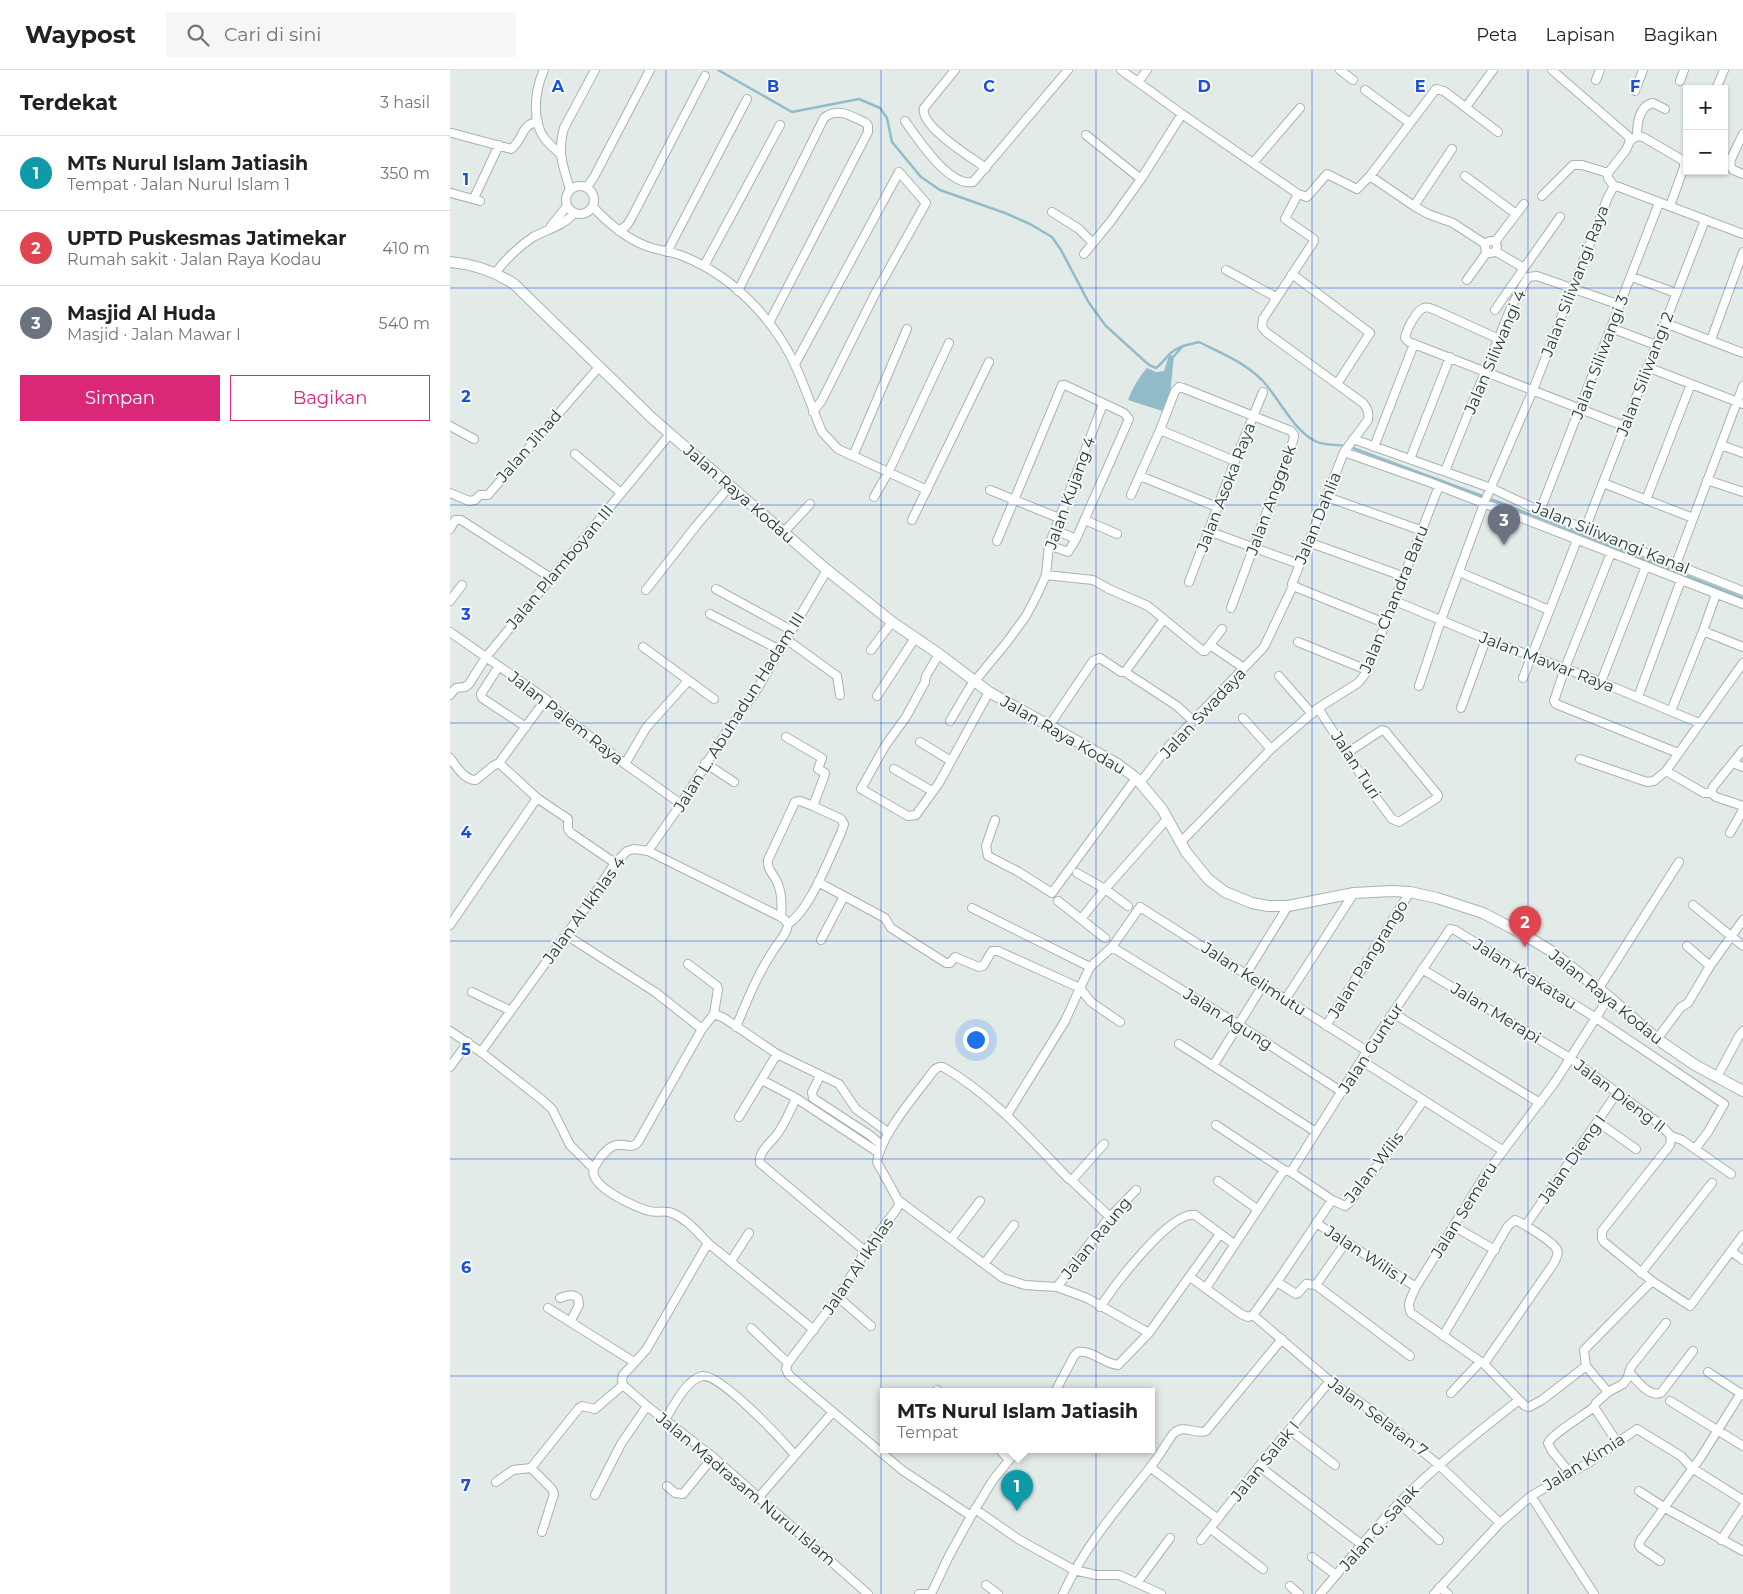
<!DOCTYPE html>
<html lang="id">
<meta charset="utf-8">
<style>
:root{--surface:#fff;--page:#f6f6f6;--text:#202124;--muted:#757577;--line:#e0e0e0;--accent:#db2777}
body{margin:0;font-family:Montserrat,sans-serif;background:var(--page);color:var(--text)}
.controls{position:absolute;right:15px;top:15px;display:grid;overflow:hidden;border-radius:0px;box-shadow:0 1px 4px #0004}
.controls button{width:45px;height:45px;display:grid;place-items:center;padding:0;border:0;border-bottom:1px solid var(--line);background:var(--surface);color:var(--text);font:25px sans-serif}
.you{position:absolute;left:525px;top:969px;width:18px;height:18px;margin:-12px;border:4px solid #fff;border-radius:50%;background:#1a73e8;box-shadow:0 0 0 8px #1a73e833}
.badge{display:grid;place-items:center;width:32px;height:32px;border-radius:50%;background:var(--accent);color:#fff;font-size:16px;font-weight:700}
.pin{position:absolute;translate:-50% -41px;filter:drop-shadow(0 1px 2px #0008)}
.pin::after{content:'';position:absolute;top:26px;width:18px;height:15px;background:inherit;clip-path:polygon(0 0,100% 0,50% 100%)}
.popup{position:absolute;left:430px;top:1318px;width:275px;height:65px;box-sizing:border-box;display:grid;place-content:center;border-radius:0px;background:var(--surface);filter:drop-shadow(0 1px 4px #0005);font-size:16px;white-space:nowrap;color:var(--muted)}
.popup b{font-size:19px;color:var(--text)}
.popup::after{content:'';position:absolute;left:50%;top:100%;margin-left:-10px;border:10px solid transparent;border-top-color:var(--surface)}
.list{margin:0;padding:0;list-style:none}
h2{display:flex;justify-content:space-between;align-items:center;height:65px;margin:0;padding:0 20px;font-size:21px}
h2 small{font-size:16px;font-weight:400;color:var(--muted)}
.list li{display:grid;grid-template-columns:32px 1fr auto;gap:15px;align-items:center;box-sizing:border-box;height:75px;padding:0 20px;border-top:1px solid var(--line)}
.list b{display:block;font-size:19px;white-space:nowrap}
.list p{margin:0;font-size:16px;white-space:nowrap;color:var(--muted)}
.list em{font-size:16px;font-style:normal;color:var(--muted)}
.actions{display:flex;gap:10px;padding:15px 20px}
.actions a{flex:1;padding:11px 0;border:1px solid var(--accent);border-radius:0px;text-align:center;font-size:18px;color:var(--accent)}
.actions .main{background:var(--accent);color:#fff}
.icon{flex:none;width:28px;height:28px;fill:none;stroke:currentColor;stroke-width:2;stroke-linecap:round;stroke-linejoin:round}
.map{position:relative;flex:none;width:1293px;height:1524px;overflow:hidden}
header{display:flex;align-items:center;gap:30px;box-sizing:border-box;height:70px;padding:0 25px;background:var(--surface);border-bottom:1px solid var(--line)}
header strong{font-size:24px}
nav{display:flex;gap:28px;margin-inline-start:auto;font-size:18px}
.search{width:350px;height:45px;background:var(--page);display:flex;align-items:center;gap:12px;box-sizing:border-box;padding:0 18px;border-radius:0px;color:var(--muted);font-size:19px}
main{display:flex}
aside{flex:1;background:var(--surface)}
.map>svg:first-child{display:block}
.water{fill:#92bcca}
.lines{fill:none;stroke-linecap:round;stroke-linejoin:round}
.stream{stroke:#92bcca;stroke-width:2.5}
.street-casing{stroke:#a6b3b0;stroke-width:10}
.secondary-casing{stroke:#a3b6b1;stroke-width:12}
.street{stroke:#fff;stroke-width:8}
.secondary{stroke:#fff;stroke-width:10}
.grid{fill:none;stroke:#1d4ed8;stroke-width:1;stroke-opacity:0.55}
.labels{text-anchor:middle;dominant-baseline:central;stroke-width:4;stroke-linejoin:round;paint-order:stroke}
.street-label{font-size:16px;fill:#253b37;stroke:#f4f8f6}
.grid-label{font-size:16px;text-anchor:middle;font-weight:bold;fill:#1d4ed8;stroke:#f4f8f6;stroke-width:4;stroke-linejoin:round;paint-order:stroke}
</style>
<header>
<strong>Waypost</strong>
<div class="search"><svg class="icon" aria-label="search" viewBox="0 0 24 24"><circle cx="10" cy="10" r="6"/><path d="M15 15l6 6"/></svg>Cari di sini</div>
<nav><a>Peta</a><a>Lapisan</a><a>Bagikan</a></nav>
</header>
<main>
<aside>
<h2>Terdekat<small>3 hasil</small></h2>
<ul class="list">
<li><span class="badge" style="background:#0f9aa8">1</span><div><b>MTs Nurul Islam Jatiasih</b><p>Tempat · Jalan Nurul Islam 1</p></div><em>350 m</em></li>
<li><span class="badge" style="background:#e0444e">2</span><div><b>UPTD Puskesmas Jatimekar</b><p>Rumah sakit · Jalan Raya Kodau</p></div><em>410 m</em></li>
<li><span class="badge" style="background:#6b7280">3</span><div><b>Masjid Al Huda</b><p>Masjid · Jalan Mawar I</p></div><em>540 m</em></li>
</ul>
<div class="actions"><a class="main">Simpan</a><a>Bagikan</a></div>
</aside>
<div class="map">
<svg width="1293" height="1524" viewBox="0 0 1293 1524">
<rect width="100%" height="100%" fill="#e3ebe9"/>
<path class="water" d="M719 285 724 286 720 325 712 341 678 330C682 319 689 307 697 298L706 302 714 301Z"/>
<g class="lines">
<path class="stream" d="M268 0 342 42 409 29 430 38 437 48 442 72 471 107 490 120 555 143 580 154 602 167 611 180 639 233 656 256 699 295 706 298C717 290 716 283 731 277
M724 286 733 276 749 272C771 283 794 292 812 310 829 328 843 360 865 371 875 376 885 374 895 376
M900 377 1051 433 1293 528"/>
<defs>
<path id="street" d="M94 0C85 19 81 51 95 69 99 74 105 79 109 83
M505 0 474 38C469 56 522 88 536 98
M671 0 732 44 848 124 857 127 877 104 907 119 920 106 986 19 994 21 1048 62
M890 0 903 10
M1102 0 1178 66 1180 71
M1146 10 1150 0
M1230 11 1234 0
M688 12 697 0
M1266 19 1274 0
M915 20 960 53
M1185 21 1193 0
M1016 37 1043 0
M455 51C467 68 499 117 523 112L618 0
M2 63 61 79C74 70 70 54 88 52
M1293 64 1281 89 1280 95 1283 100 1293 104
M636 65 691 109
M1187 66C1187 54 1189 36 1203 33L1215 39
M803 93 850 38
M920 106 964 136 978 144 1003 153 1035 174
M1015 106 1066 144
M116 130a14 14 0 1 1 28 0a14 14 0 1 1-28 0Z
M1164 116 1158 108V103L1176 80 1180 71 1187 66 1193 67 1234 91V97L1220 136
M1164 116 1169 117 1293 164
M137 117 144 107 200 0
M120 120C113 94 107 85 114 58L145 0
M1 123 30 131
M848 124 835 149 864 169V171L813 249 812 257 816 262 913 333C918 339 919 342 918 350L894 382 842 514 848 518 937 554
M1092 126 1123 95H1132L1158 103
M24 128 49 75
M964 136 1002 79
M143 137C159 154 179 171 202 178 213 181 225 182 235 187 282 206 324 249 345 295 355 317 363 340 372 362L388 379 477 420
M602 142 629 159 642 172
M101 156 117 136
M169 161 177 155 182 147 255 6
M1035 177a6 6 0 1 1 12 0a6 6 0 1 1-12 0Z
M1045 172 1074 134
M1045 181 1074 198 1045 240
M217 182 297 29
M634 184 661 151 691 109 732 44
M254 196 330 55
M1074 198 1110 147
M776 200 826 227
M46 202C57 188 68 177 83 167 96 160 115 155 124 143
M842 204 920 263 887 314
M1182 207 1226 223
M1017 210 1037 182
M288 221 374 48C387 36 403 47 416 53L418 56V62L319 253
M1215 253 1293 283
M1161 258 1206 275
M1049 269 985 240C982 239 978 236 974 238 966 240 956 261 955 268L959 272 1174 356
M1261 270 1293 182
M345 294 449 102 476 133 425 224 372 330 363 342
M1197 297 1293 334
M0 356 24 369
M710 360 785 391
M903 369 1041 418 1090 441 1293 521
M1271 375 1293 383
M924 377 964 274
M894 382 979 412 1293 534
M125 384 171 423
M403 386 457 259
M960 389 1000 287
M995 401 1062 235 1078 207 1087 206 1170 235
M690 406 767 437
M1257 410 1293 422
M1153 413 1243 448
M540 420 609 448
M0 423 19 431 25 430 30 425H38L149 297
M681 425 710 360 725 321 729 317 733 318 841 361 844 365 843 371 781 538
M424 427 439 401 499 273
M877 427 973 461
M1196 430 1241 314
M1090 441 1209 133
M462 450 539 292
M635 450 667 464
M0 459 5 450H11L101 508
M1135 459 1255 150
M758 461 849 494
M333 463 360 434
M547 471 610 320 612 315H615L674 343 679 349 626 469 605 460
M858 472 955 507
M599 475 618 482 626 469
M1161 483 1115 598 1104 631 1106 634 1228 683
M1226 494 1293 316
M1009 502 1099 540
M596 505 643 510 659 519 698 536 753 581H755L772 559
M739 512 785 391 813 322
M266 519 341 560
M196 520 246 456 280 416
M0 531 12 515
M945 531 1036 569 1151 612 1249 653
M260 544 330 580
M1253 561 1293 577
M0 562 96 629 110 643 175 694 231 734
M336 569 387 606 390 625
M848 572 917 600
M760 575 794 598
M193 577 264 629
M421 580 442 552
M489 584 476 606 475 612 456 647 435 676 411 719 413 720 458 746 466 745 489 713 539 622
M49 596 31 624 32 628 76 657
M675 602 727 636 743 651
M829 606 862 644
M1073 608 1127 470
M1151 612 1196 496
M969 616 991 550 1035 431 1083 320 1158 127 1164 116
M0 625 6 618 15 617 19 614 36 587 220 364
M427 626 465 568
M1188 627 1231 510
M868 638 922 722 942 749 949 752 987 728 988 725 935 661 932 660 897 683
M1011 638 1036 569
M1221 641 1253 561 1266 524
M793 648 821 679
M500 651 520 617 557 572 576 546 588 523 596 505 599 475 653 334
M599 656 643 591 650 588 671 602H675L714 549
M336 667 372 688 368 699 375 703 374 707 363 736 391 749 394 754 391 763C379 788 360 840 338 854
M470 672 501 691
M0 688C7 697 14 710 26 710L43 696 49 693 96 629
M1130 689 1197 712 1204 711 1216 701 1293 593
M49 693 87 728 118 749V759L121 763 165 793
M255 693 284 712
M1283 693 1293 697
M175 694 196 658 238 611
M444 699 482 721
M1216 701 1254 723H1261
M690 713 716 679 814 577 843 516
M1261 723 1263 717 1293 680
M1261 723 1266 727 1293 736
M545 750 536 776 538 786 567 801 602 823 686 708
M1280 763 1293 740
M730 773 821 679 868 638 908 613 916 603 989 416
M198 781 231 734 275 664 306 621 377 500
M627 803 655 819 678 836
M368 812 435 848 441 858 496 893H500L505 887 529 897 533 896 542 881H548L630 918 615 951 557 1045
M608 831 655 868
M1243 835 1293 876
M522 838 640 897
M331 847C332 836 332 822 327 812 323 803 317 800 318 790L345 732 350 731 363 736
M631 849 655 819 717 749
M0 855 87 728
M116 865 205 922 252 959
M371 870 394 826
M1237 876 1260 896
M662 877 789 955 892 1022
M238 894 267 916 268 919 264 944
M972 899 1120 988 1210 1054 1221 1066 1220 1075 1152 1161V1169L1154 1172 1202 1211 1240 1236 1293 1165
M796 904 838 836
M1149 918 1229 792
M22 922 61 941
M835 930 904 823
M943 943 1090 1033
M670 952 641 932 630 918 640 897 662 877 690 837 917 981
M876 956 960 822
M0 961 31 982
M1207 969 1231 937 1238 933 1260 896 1293 850
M729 974 866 1062
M912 991 1052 1080
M763 996 813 915
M0 997 18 972
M370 1006 362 1022 363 1028 421 1066 432 1076
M1267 1007 1289 966 1293 961
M312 1010 346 1028C340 1041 334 1056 325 1067 319 1074 308 1083 310 1093L415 1181
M346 1028 429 1083
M289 1047 327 984
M1148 1052 1186 1079
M766 1055 834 1100 841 1102 882 1130 895 1136 899 1133 942 1076 973 1031
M1221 1066 1232 1070 1281 1104
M143 1098 120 1075 102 1039 91 1029 31 982 134 840 165 793 177 781 184 779 198 781 329 846 334 849 338 854C337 865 328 872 323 881 307 905 297 931 286 957
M841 1102 917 981 1000 859 1005 860 1146 948 1274 1034 1258 1062 1245 1079
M620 1109 660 1147
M768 1111 807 1139
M448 1130 553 1208 575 1215 607 1217 637 1228 699 1263
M866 1153 966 1217
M1076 1155 1167 1023
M1005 1157 1045 1180
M501 1169 530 1131
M1281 1181 1293 1190
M281 1191 299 1163
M534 1194 564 1155
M1191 1203 1262 1113
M740 1207 791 1244 798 1247 803 1245
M827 1212 846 1224 848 1223 856 1214 866 1215 960 1286
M866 1215 896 1172
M607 1217 658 1149 686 1120
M756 1218 834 1100
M388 1227 421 1256
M110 1228C116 1226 122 1223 128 1228L129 1235 120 1252
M650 1237C664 1216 720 1141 745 1145L784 1174
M98 1238 184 1292
M803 1245 880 1311 928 1345 989 1395 1050 1453
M803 1245 827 1212 882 1130
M301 1258 338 1293
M364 1260 258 1173C247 1162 237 1149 222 1143 215 1140 207 1143 199 1141 185 1137 134 1115 145 1096 149 1089 158 1076 167 1075 176 1073 181 1080 188 1072L252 959 264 944 274 948 327 984 389 1014 406 1039 439 1063
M993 1266 1058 1156 1065 1150C1074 1154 1100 1170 1106 1178 1110 1183 1106 1188 1104 1193L1034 1294
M1136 1296 1092 1330 1079 1337 1075 1336 1034 1294 961 1243C956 1234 962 1226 966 1217L1035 1105 1105 1012 1159 927
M1136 1296 1134 1280 1202 1211
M1136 1296 1158 1322 1146 1333 1144 1337 1167 1372
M1179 1302C1188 1311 1198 1327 1211 1323L1243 1281
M1258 1302 1293 1325
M173 1315 197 1336 263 1387 418 1524
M173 1315 172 1311 173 1305 196 1280 258 1173
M486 1322 487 1320 489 1322
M605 1322 624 1286 628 1282C643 1280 654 1294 668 1295L699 1263 770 1164
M1158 1322 1173 1314 1177 1309 1181 1297 1216 1253
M1001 1323 1030 1292
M1220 1331 1293 1376
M215 1350C223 1337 236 1310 252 1306 270 1303 332 1370 345 1385
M840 1360 885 1395
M550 1380 559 1390
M567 1380 543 1410 521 1446 452 1400 339 1305 336 1299 338 1293 388 1227 406 1198 415 1181 446 1140 449 1135 448 1130 427 1092C431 1064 468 1022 485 999L489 997H493C542 1025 580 1069 619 1109H623L654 1074
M809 1396 911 1474
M700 1397 768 1449
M81 1398 102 1419 104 1424 92 1462
M1120 1403 1102 1381 1098 1373C1102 1364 1134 1345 1144 1337
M46 1412 63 1400 81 1398 129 1338 132 1336 145 1339 173 1315
M217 1416 225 1423 233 1424 263 1387
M1189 1421 1215 1438 1293 1481
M145 1425 171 1374 197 1336
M1081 1426 1144 1524
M309 1427 382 1343
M949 1433 989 1470
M525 1439 568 1469 624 1500 646 1505H669L711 1524
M761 1459 813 1499
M751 1470 809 1396 880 1311
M1271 1470 1293 1437
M862 1487 886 1505
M1210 1491 1191 1478 1189 1475 1190 1471 1251 1387 1291 1323
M687 1513 720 1468
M536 1515 548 1524
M840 1516 849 1524
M990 1517 998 1524
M469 1524H476
M481 1524 499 1486 521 1446
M613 1524C634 1477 667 1439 699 1399 708 1388 715 1375 723 1364 734 1353 744 1365 756 1361L832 1269
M870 1524C896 1494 920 1463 948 1434 985 1396 1027 1363 1069 1330
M984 1524 1050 1453 1081 1426 1140 1392 1187 1359 1231 1386 1242 1398 1293 1430"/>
<path id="secondary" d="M0 192C24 194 44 201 64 214L203 349 377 500 442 552 489 584 539 622 666 693 686 708 712 739 736 782 758 809 775 822 802 833 818 836H838L904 823 942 821 960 822 987 828 1033 843 1073 864 1101 881 1159 927 1207 969 1245 995 1293 1021"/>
</defs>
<use href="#street" class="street-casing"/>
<use href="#secondary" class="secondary-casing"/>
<use href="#street" class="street"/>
<use href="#secondary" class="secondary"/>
</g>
<path class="grid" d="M216 0V1524M431 0V1524M646 0V1524M862 0V1524M1078 0V1524M0 218H1293M0 435H1293M0 653H1293M0 871H1293M0 1089H1293M0 1306H1293"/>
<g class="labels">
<g class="street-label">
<text transform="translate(1125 211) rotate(-69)">Jalan Siliwangi Raya</text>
<text transform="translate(1045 282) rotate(-67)">Jalan Siliwangi 4</text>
<text transform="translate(1150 287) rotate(-69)">Jalan Siliwangi 3</text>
<text transform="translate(1195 304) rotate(-69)">Jalan Siliwangi 2</text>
<text transform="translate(79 376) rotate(-49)">Jalan Jihad</text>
<text transform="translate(776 417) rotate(-69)">Jalan Asoka Raya</text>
<text transform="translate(620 423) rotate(-70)">Jalan Kujang 4</text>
<text transform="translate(289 424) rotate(41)">Jalan Raya Kodau</text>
<text transform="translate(821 430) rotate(-70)">Jalan Anggrek</text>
<text transform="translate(868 448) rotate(-68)">Jalan Dahlia</text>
<text transform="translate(1161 468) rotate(22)">Jalan Siliwangi Kanal</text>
<text transform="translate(110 497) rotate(-50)">Jalan Plamboyan III</text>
<text transform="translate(944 529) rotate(-68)">Jalan Chandra Baru</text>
<text transform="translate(1097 592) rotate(21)">Jalan Mawar Raya</text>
<text transform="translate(289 642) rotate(-58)">Jalan L. Abuhadun Hadam III</text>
<text transform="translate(753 643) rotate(-47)">Jalan Swadaya</text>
<text transform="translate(116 648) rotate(38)">Jalan Palem Raya</text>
<text transform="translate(613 665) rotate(30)">Jalan Raya Kodau</text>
<text transform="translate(906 695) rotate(57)">Jalan Turi</text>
<text transform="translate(134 840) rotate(-54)">Jalan Al Ikhlas 4</text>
<text transform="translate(918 889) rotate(-58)">Jalan Pangrango</text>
<text transform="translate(1075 904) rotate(32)">Jalan Krakatau</text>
<text transform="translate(804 909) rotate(33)">Jalan Kelimutu</text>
<text transform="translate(1156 927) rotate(39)">Jalan Raya Kodau</text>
<text transform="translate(1046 943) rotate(31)">Jalan Merapi</text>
<text transform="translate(778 949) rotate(32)">Jalan Agung</text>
<text transform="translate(921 978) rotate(-57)">Jalan Guntur</text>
<text transform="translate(1170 1026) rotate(37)">Jalan Dieng II</text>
<text transform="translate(1122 1089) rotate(-55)">Jalan Dieng I</text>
<text transform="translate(924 1097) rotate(-52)">Jalan Wilis</text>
<text transform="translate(1014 1140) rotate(-58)">Jalan Semeru</text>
<text transform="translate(646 1168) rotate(-51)">Jalan Raung</text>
<text transform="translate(916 1185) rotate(33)">Jalan Wilis 1</text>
<text transform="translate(408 1196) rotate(-56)">Jalan Al Ikhlas</text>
<text transform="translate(928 1347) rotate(37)">Jalan Selatan 7</text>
<text transform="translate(815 1391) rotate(-51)">Jalan Salak I</text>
<text transform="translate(1134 1392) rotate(-32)">Jalan Kimia</text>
<text transform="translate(296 1419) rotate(40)">Jalan Madrasam Nurul Islam</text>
<text transform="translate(929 1458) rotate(-48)">Jalan G. Salak</text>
</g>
</g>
<g class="grid-label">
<text x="108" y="22">A</text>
<text x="323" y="22">B</text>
<text x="539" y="22">C</text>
<text x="754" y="22">D</text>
<text x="970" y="22">E</text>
<text x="1185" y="22">F</text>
<text x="16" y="115">1</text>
<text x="16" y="332">2</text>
<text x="16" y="550">3</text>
<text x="16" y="768">4</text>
<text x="16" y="985">5</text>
<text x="16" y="1203">6</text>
<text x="16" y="1421">7</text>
</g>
</svg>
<div class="controls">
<button>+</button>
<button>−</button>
</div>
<div class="you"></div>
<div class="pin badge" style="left:567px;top:1441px;background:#0f9aa8">1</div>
<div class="popup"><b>MTs Nurul Islam Jatiasih</b>Tempat</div>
<div class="pin badge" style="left:1075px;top:877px;background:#e0444e">2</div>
<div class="pin badge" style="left:1054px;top:475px;background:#6b7280">3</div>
</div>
</main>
